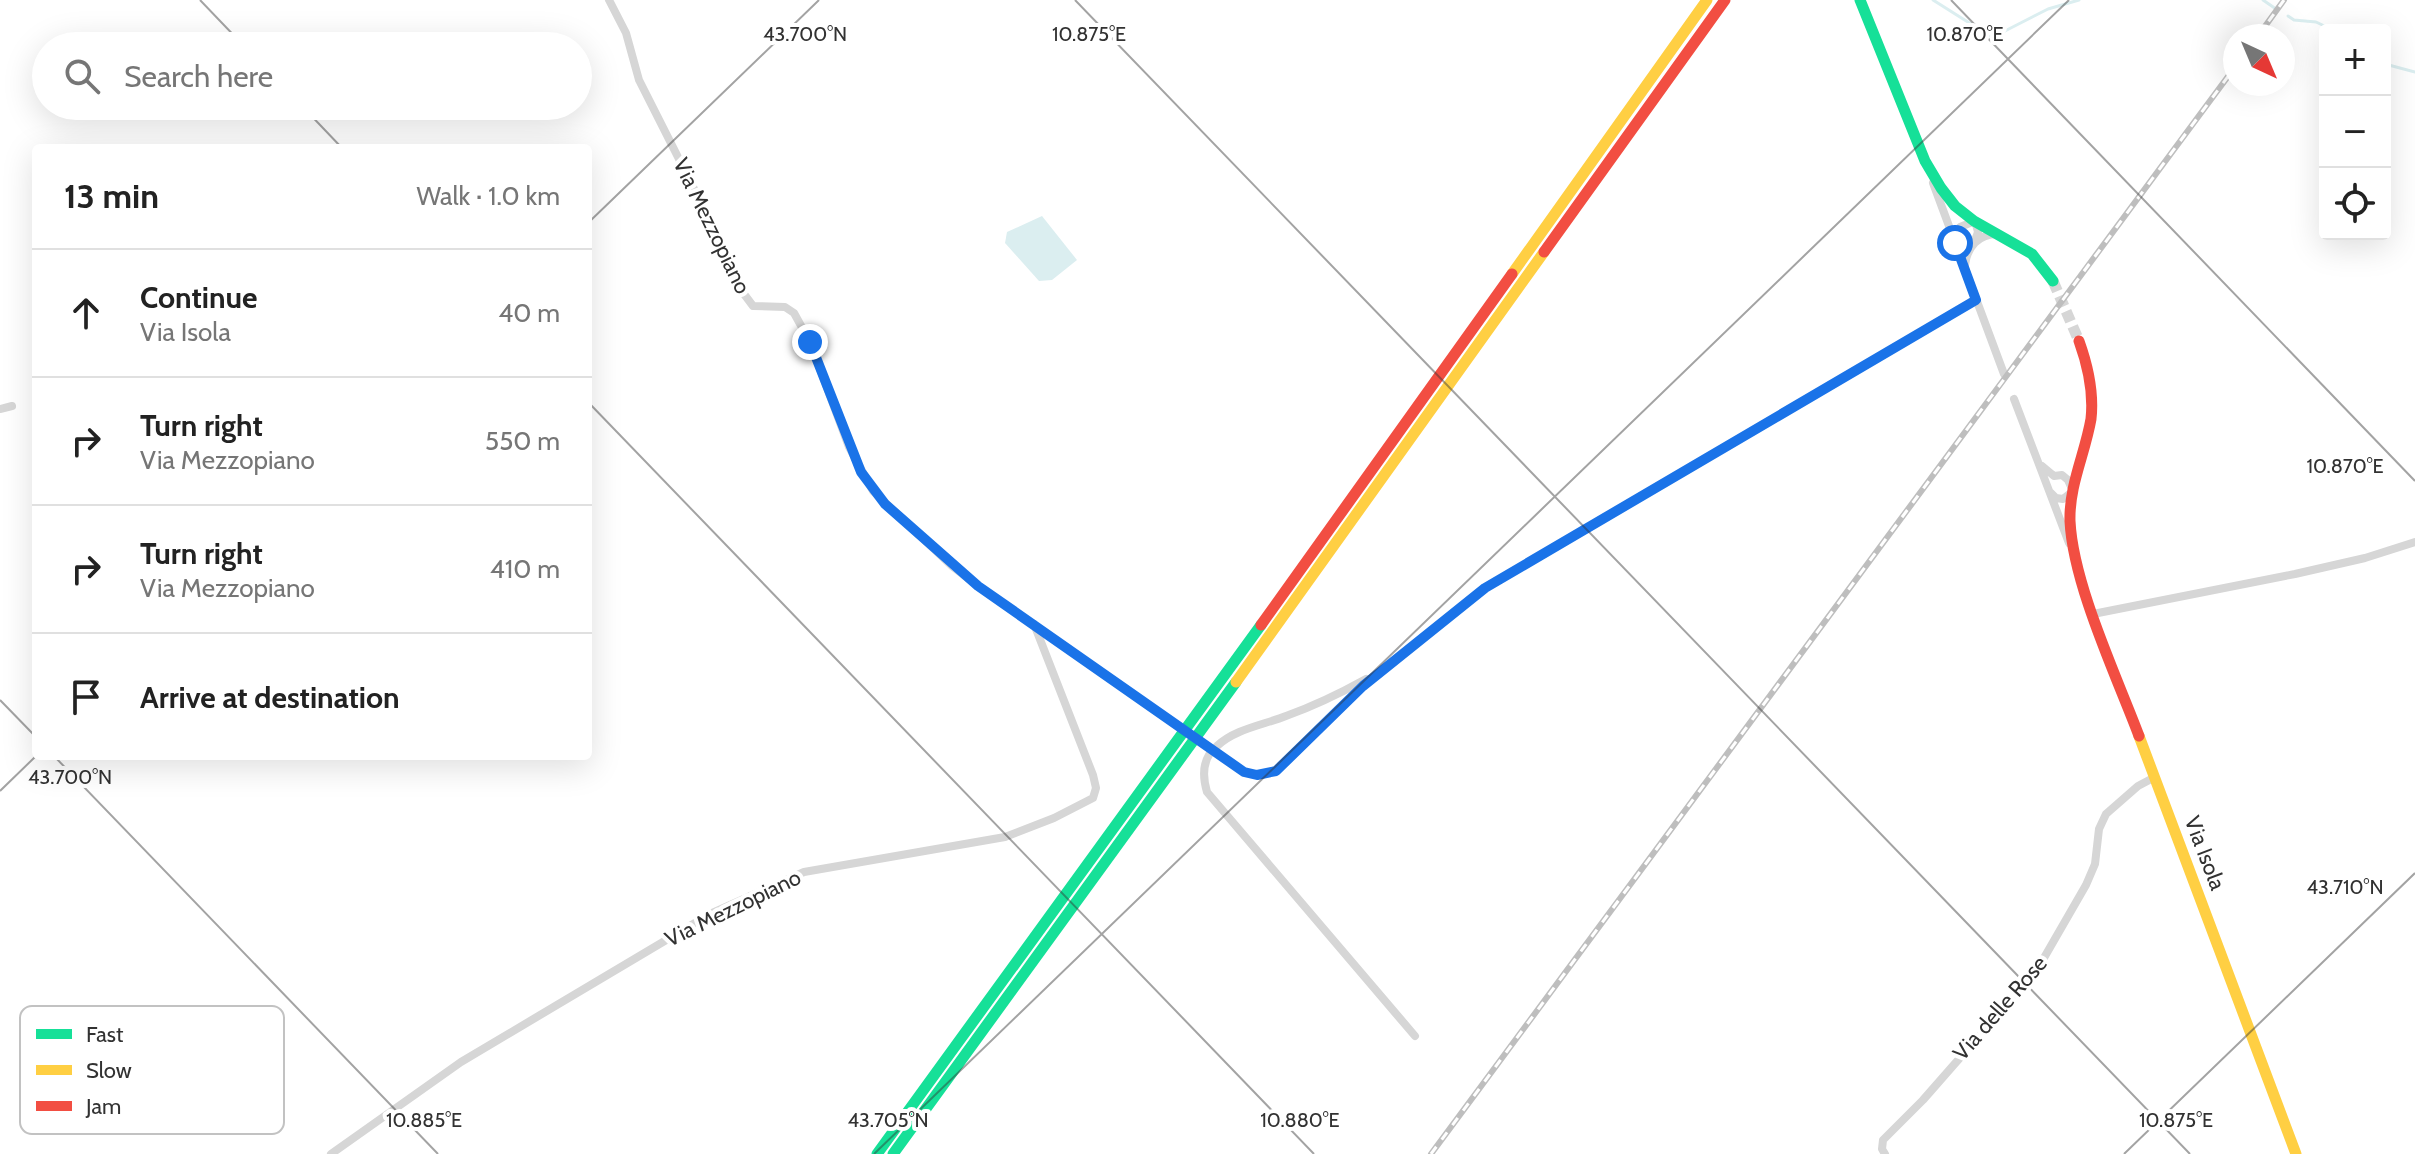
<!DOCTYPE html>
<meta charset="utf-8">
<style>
:root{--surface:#fff;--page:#f2f2f2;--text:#222;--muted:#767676;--line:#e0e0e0}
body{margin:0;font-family:Cabin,sans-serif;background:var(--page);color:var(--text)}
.controls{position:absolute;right:24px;top:24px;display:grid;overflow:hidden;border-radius:8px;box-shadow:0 8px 32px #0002}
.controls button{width:72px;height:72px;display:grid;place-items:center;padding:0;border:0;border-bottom:2px solid var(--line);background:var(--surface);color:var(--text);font:40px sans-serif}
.compass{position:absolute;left:2223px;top:24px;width:72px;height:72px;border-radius:50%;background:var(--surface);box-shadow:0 8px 32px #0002;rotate:136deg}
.stop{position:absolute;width:24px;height:24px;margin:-18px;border:6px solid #1a73e8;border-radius:50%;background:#fff}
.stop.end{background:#1a73e8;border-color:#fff;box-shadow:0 2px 8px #0008}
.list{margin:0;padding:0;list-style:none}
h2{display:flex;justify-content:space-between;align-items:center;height:104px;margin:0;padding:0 32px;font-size:34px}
h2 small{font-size:26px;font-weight:400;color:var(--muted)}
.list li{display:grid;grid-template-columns:52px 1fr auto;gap:24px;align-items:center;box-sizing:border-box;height:128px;padding:0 32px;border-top:2px solid var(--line)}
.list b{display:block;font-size:30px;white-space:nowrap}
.list p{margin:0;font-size:26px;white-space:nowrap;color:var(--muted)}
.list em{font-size:26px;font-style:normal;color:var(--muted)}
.icon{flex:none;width:44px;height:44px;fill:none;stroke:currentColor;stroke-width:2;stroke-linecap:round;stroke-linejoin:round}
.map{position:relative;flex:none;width:2415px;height:1154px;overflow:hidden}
.search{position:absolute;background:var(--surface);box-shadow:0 8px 32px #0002;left:32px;top:32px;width:560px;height:88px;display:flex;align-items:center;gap:20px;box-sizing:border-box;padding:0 28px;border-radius:44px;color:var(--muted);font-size:30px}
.panel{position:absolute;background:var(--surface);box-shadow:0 8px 32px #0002;left:32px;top:144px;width:560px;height:616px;border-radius:8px}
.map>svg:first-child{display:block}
.water{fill:#dbeef0}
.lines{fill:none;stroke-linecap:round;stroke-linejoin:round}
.stream{stroke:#dbeef0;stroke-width:3}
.secondary-tunnel{stroke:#d6d6d6;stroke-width:11;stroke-dasharray:11 5.5;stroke-linecap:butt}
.street{stroke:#d6d6d6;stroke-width:8}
.fast{stroke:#16e098;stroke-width:11}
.slow{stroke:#ffcf43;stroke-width:11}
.jam{stroke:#f24e42;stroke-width:11}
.rail-casing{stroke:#bebebe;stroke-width:6}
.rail{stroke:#fff;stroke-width:3;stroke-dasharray:9;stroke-linecap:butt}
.route{stroke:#1a73e8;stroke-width:10}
.ticks{fill:none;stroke:#323232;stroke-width:2;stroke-opacity:0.45}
.labels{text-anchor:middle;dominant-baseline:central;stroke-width:8;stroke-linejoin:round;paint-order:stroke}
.street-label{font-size:22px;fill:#323232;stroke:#fff}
.key{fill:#fff;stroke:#c2c2c2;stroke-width:2}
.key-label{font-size:22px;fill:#323232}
.ticks-label{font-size:20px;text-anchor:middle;fill:#323232;stroke:#fff;stroke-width:8;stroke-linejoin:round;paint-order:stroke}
</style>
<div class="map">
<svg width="2415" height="1154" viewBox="0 0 2415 1154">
<rect width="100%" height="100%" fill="#fff"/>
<path class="water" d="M1042 216 1077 260 1052 280 1039 281 1005 243 1007 232Z"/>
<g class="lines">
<path class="stream" d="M1933 0 1990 36 2001 33 2048 9 2079 0
M2263 0 2276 9
M2288 16 2294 20 2316 22 2333 30
M2385 64 2415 72"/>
<path class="secondary-tunnel" d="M2053 281 2079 341"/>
<path class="street" d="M609 0 626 33 639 80 725 250 741 290 753 306 785 307 794 313 810 342 849 447 873 491 952 566 978 586 1244 772 1257 775 1276 771 1363 686 1485 588 1976 300
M1933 183 2004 374
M1955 240 1960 227 1975 221 1978 232 1974 243
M1965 265C1967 247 1979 234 1997 234
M2014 399 2069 543
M0 409 12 406
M2042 466 2054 476 2062 475 2068 480 2073 491 2063 499 2056 498 2051 493
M2093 614 2295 574 2365 558 2415 542
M1366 679C1339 694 1314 706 1286 716 1263 725 1235 729 1217 746 1202 758 1202 775 1207 792L1415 1036
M331 1154 461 1062 710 914 804 872 1005 837 1054 818 1093 798 1096 788 1093 775 1034 624
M1885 1154 1882 1149 1883 1140 1923 1100 2037 970 2086 885 2095 864 2099 829 2106 814 2138 786 2155 777"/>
<path class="fast" d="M1860 0 1925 161 1941 188 1955 206 1974 221 2032 254 2053 281
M877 1154 1261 625
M893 1154 1236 682"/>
<path class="slow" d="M1512 274 1707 0
M1236 682 1544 252
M2139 736 2296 1154"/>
<path class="jam" d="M1544 252 1725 0
M2079 341C2088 366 2094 392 2091 419 2085 454 2069 485 2070 521 2073 584 2116 675 2139 736
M1261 625 1512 274"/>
<defs>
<path id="rail" d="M2258 36 2284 0
M1431 1154 2235 67"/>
</defs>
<use href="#rail" class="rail-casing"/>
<use href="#rail" class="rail"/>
</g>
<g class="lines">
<path class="route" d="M810 342 861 472 885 504 978 586 1244 772 1257 775 1276 771 1363 686 1485 588 1976 300 1955 243"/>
</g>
<path class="ticks" d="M200 0 244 46M1075 0 2190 1154M1951 0 2415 481M302 106 342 148M588 223 819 0M588 402 1314 1154M0 700 36 737M54 756 438 1154M0 791 36 756M874 1154 2069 0M2124 1154 2415 873"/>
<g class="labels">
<g class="street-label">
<text transform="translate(712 226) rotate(64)">Via Mezzopiano</text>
<text transform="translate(2205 853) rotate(69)">Via Isola</text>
<text transform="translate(733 908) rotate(-26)">Via Mezzopiano</text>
<text transform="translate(2000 1008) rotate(-49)">Via delle Rose</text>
</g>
</g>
<rect x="20" y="1006" width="264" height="128" rx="12" class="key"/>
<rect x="36" y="1029" width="36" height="10" fill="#16e098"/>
<rect x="36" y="1065" width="36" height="10" fill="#ffcf43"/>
<rect x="36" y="1101" width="36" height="10" fill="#f24e42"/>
<g class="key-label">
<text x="86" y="1042">Fast</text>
<text x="86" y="1078">Slow</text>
<text x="86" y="1114">Jam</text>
</g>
<g class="ticks-label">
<text x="805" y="41">43.700°N</text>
<text x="1089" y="41">10.875°E</text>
<text x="1965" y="41">10.870°E</text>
<text x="2345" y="473">10.870°E</text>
<text x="70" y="784">43.700°N</text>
<text x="2345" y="894">43.710°N</text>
<text x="424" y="1127">10.885°E</text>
<text x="1300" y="1127">10.880°E</text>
<text x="2176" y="1127">10.875°E</text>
<text x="888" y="1127">43.705°N</text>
</g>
</svg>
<div class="controls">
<button>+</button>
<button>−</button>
<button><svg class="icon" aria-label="locate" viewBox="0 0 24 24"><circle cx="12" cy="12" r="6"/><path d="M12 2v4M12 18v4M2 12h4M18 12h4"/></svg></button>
</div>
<svg class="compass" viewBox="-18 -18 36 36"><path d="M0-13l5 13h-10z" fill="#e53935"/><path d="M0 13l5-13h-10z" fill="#767676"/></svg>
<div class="stop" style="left:1955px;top:243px"></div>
<div class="stop end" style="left:810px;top:342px"></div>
<div class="search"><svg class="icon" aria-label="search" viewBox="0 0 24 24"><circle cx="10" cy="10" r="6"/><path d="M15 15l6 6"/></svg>Search here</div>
<section class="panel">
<h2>13 min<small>Walk · 1.0 km</small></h2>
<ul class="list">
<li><svg class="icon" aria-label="ahead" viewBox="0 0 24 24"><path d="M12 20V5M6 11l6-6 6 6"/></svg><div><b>Continue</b><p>Via Isola</p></div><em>40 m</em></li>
<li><svg class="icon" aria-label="right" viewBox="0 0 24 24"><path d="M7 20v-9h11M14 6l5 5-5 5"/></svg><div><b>Turn right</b><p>Via Mezzopiano</p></div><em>550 m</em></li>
<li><svg class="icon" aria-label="right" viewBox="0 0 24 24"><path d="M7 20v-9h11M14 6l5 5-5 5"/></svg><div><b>Turn right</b><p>Via Mezzopiano</p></div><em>410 m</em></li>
<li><svg class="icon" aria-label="arrive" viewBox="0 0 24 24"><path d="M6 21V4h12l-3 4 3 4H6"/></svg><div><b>Arrive at destination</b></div></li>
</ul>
</section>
</div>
